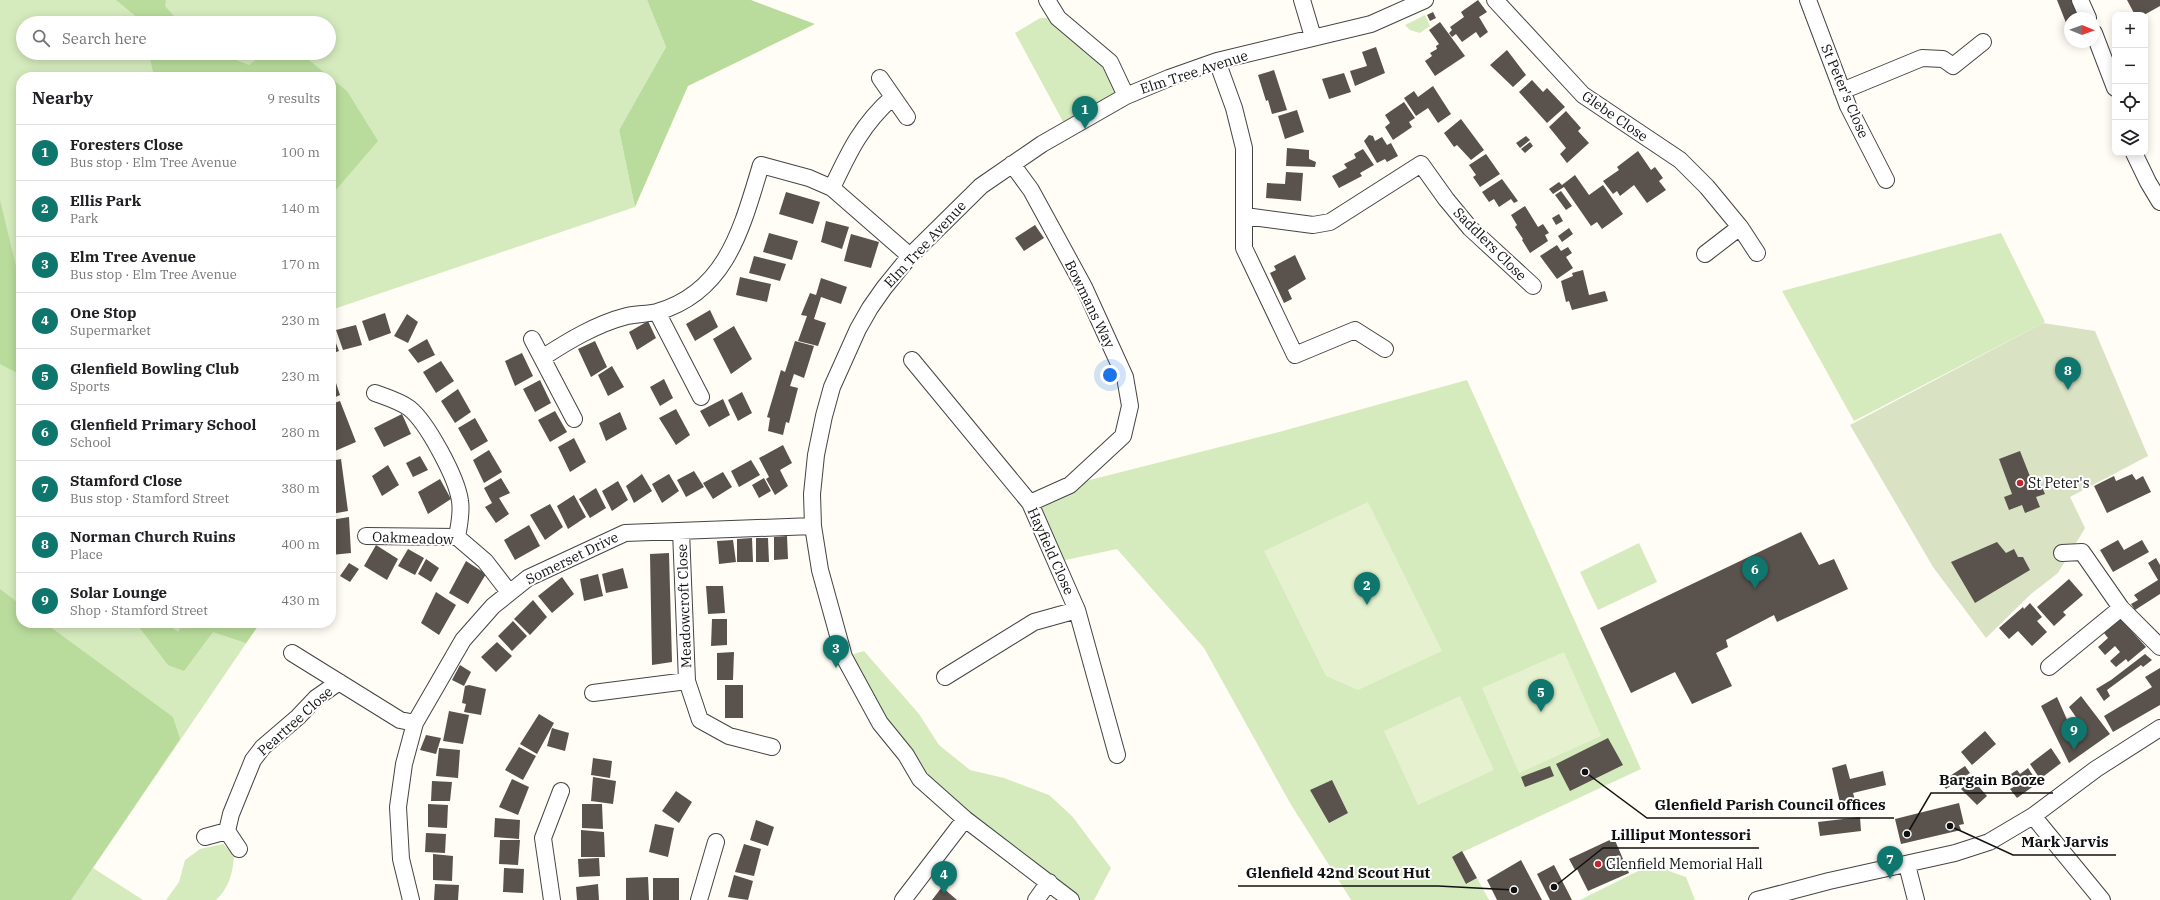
<!DOCTYPE html>
<meta charset="utf-8">
<style>
:root{--surface:#fff;--page:#f6f6f6;--text:#202124;--muted:#757577;--line:#e0e0e0;--accent:#0f766e}
body{margin:0;font-family:"IBM Plex Serif",serif;background:var(--page);color:var(--text)}
.controls{position:absolute;right:12px;top:12px;display:grid;overflow:hidden;border-radius:8px;box-shadow:0 2px 10px #0003}
.controls button{width:36px;height:36px;display:grid;place-items:center;padding:0;border:0;border-bottom:1px solid var(--line);background:var(--surface);color:var(--text);font:20px sans-serif}
.compass{position:absolute;left:2064px;top:12px;width:36px;height:36px;border-radius:50%;background:var(--surface);box-shadow:0 2px 10px #0003;rotate:91deg}
.you{position:absolute;left:1110px;top:375px;width:14px;height:14px;margin:-10px;border:3px solid #fff;border-radius:50%;background:#1a73e8;box-shadow:0 0 0 6px #1a73e833}
.badge{display:grid;place-items:center;width:26px;height:26px;border-radius:50%;background:var(--accent);color:#fff;font-size:13px;font-weight:700}
.pin{position:absolute;translate:-50% -33px;filter:drop-shadow(0 1px 2px #0008)}
.pin::after{content:'';position:absolute;top:21px;width:14px;height:12px;background:inherit;clip-path:polygon(0 0,100% 0,50% 100%)}
.list{margin:0;padding:0;list-style:none}
h2{display:flex;justify-content:space-between;align-items:center;height:52px;margin:0;padding:0 16px;font-size:17px}
h2 small{font-size:13px;font-weight:400;color:var(--muted)}
.list li{display:grid;grid-template-columns:26px 1fr auto;gap:12px;align-items:center;box-sizing:border-box;height:56px;padding:0 16px;border-top:1px solid var(--line)}
.list b{display:block;font-size:15px;white-space:nowrap}
.list p{margin:0;font-size:13px;white-space:nowrap;color:var(--muted)}
.list em{font-size:13px;font-style:normal;color:var(--muted)}
.icon{flex:none;width:22px;height:22px;fill:none;stroke:currentColor;stroke-width:2;stroke-linecap:round;stroke-linejoin:round}
.map{position:relative;flex:none;width:2160px;height:900px;overflow:hidden}
.search{position:absolute;background:var(--surface);box-shadow:0 2px 10px #0003;left:16px;top:16px;width:320px;height:44px;display:flex;align-items:center;gap:10px;box-sizing:border-box;padding:0 14px;border-radius:22px;color:var(--muted);font-size:15px}
.panel{position:absolute;background:var(--surface);box-shadow:0 2px 10px #0003;left:16px;top:72px;width:320px;height:556px;border-radius:16px}
.map>svg:first-child{display:block}
.green{fill:#d5ebbd;fill-rule:evenodd}
.forest{fill:#b9dc9c}
.cemetery{fill:#d9e3c4}
.pitch{fill:#e6f2cf}
.building{fill:#5a524d}
.lines{fill:none;stroke-linecap:round;stroke-linejoin:round}
.minor-casing{stroke:#444;stroke-width:18}
.minor{stroke:#fff;stroke-width:16}
.poi-dot{fill:#c4262e;stroke:#fff;stroke-width:1.5}
.labels{text-anchor:middle;dominant-baseline:central;stroke-width:4;stroke-linejoin:round;paint-order:stroke}
.street-label{font-size:14px;fill:#111;stroke:#fff}
.poi-label{font-size:14px;fill:#111;stroke:#fff;text-anchor:start}
.leader{fill:none;stroke:#111;stroke-width:1.5}
.callout-dot{fill:#111;stroke:#fff;stroke-width:1.5}
.callout-label{font-size:15px;text-anchor:middle;font-weight:bold;fill:#111;stroke:#fff;stroke-width:4;stroke-linejoin:round;paint-order:stroke}
</style>
<div class="map">
<svg width="2160" height="900" viewBox="0 0 2160 900">
<rect width="100%" height="100%" fill="#fffdf5"/>
<path class="green" d="M0 0H647L666 47 619 130 635 207 331 310V77H21V623H260L93 868 143 900H0ZM23 23H329V53H23Z
M1425 15 1430 26 1420 33 1410 30 1405 25Z
M1040 18H1058L1112 66 1126 96 1067 129 1015 33Z
M2001 233 2045 322 1854 421 1782 291Z
M1467 380 1641 769 1452 857 1467 884 1477 878 1489 900H1351L1290 803 1204 648 1117 549 1056 562 1030 503 1070 485 1279 432Z
M1639 543 1657 582 1598 610 1580 572Z
M864 651 919 714 939 745 970 770 1004 778 1049 795 1072 816 1111 868 1094 900H1070L928 787 844 657Z
M223 844 234 855C233 873 229 888 216 900H166L179 882 185 860 200 849Z
M1662 861 1669 871 1686 877 1695 900H1580L1634 873Z"/>
<path class="forest" d="M116 0H166L165 6 180 23H144Z
M647 0H751L815 24 688 86 635 207 619 130 666 47Z
M149 53H218L249 65 265 53H300L330 77H154Z
M331 78 347 91 378 141 335 191 331 202Z
M0 200 21 287V375L0 364Z
M0 589 21 605V623H45L173 717 180 739 71 900H0Z
M136 623H166L178 632 183 623H260L246 643 213 632 184 671 168 665Z"/>
<path class="cemetery" d="M2043 323 2095 331 2148 456 2070 497 2085 528 2058 573 2031 594 1986 638 1933 567 1850 425Z"/>
<path class="pitch" d="M1368 502 1442 651 1358 690 1326 676 1264 551Z
M1564 652 1601 736 1519 773 1482 688Z
M1460 696 1494 770 1418 805 1384 731Z"/>
<path class="building" d="M1478 0 1487 12 1479 17 1488 32 1480 38 1476 32 1462 42 1456 34 1452 37 1449 33 1452 30 1450 27 1464 17 1461 12Z
M2057 0H2074L2081 18H2070V33Z
M2127 0H2160V6L2144 15H2135Z
M1433 12 1436 18 1430 21 1427 15Z
M1440 22 1465 56 1435 76 1425 61 1432 56 1430 53 1437 49 1436 46 1439 44 1429 30Z
M1376 47 1385 73 1355 86 1350 71 1367 66 1362 52Z
M1507 50 1526 75 1513 87 1490 65Z
M1274 70 1287 110 1272 114 1268 100 1266 101 1258 75Z
M1344 73 1351 92 1329 99 1322 79Z
M1532 80 1543 92 1547 88 1565 107 1547 123 1519 92Z
M1433 86 1451 114 1438 123 1428 108 1416 116 1404 98 1414 91 1418 97Z
M1404 102 1415 118 1409 122 1412 127 1393 140 1385 127 1390 123 1385 115Z
M1297 110 1304 132 1285 139 1278 116Z
M1566 111 1581 128 1578 131 1589 143 1567 163 1560 154 1566 148 1549 127Z
M1461 119 1484 150 1471 160 1457 145 1454 147 1444 133Z
M1369 135 1373 136 1375 141 1382 137 1387 145 1391 143 1398 156 1387 162 1385 159 1377 163 1364 141Z
M1526 136 1530 140 1520 148 1516 143Z
M1530 142 1533 146 1525 153 1521 149Z
M1287 148 1309 150V159L1316 162 1315 167 1286 166Z
M1363 149 1374 165 1360 173 1362 176 1339 188 1332 176 1347 168 1344 164 1356 158 1354 154Z
M1638 151 1651 170 1655 167 1663 178 1659 181 1666 190 1647 203 1634 185 1620 196 1617 191 1613 194 1603 181 1619 170 1617 167Z
M1486 154 1500 174 1480 187 1473 177 1476 175 1469 165Z
M1286 172 1303 173 1301 201 1266 198 1267 183 1285 184Z
M1575 175 1589 195 1603 185 1623 214 1602 229 1597 222 1591 226 1564 187 1553 194 1549 189 1559 182 1562 185Z
M1502 179 1518 201 1514 203 1511 199 1499 207 1494 199 1489 202 1482 192Z
M1561 191 1572 206 1566 210 1555 195Z
M786 192 820 202 813 224 779 214Z
M1525 206 1538 227 1543 224 1549 233 1545 235 1548 241 1530 253 1522 240 1523 239 1515 227 1517 225 1511 215Z
M1559 214 1563 221 1556 225 1552 218Z
M826 221 849 227 842 249 821 242Z
M1035 225 1044 238 1024 251 1015 238Z
M1569 228 1573 234 1562 242 1558 236Z
M769 233 798 241 792 260 763 252Z
M851 234 879 242 871 268 844 261Z
M1557 245 1561 251 1568 247 1572 253 1566 257 1573 268 1557 279 1540 256Z
M1295 255 1306 279 1288 290 1292 299 1284 303 1270 273 1276 270 1274 266Z
M754 256 786 264 780 281 749 273Z
M1583 270 1589 295 1605 291 1608 301 1572 310 1569 301 1566 302 1561 281 1573 276 1572 273Z
M740 277 771 284 767 302 736 295Z
M821 278 847 287 841 304 821 297 814 319 826 323 818 346 798 341 807 316 801 315 810 293 816 295Z
M710 310 718 327 695 341 686 324Z
M385 313 391 333 369 341 362 321Z
M407 314 418 322 408 343 394 336Z
M648 321 656 338 637 350 629 332Z
M356 325 362 345 343 350 336 330Z
M734 326 752 359 731 374 713 339Z
M331 330 339 351 331 354Z
M427 339 435 355 418 363 408 350Z
M595 341 607 367 591 377 578 349Z
M795 341 814 346 804 378 794 374 790 386 798 388 789 423 786 422 783 435 768 431 770 418 767 417 781 370 785 372Z
M522 353 533 376 515 386 505 361Z
M441 361 454 381 436 393 423 372Z
M612 366 624 387 608 396 598 375Z
M664 379 673 398 660 406 650 387Z
M335 380 340 395 331 399V382Z
M540 380 551 403 535 412 523 389Z
M458 389 471 412 455 423 441 401Z
M742 392 752 413 738 421 728 400Z
M723 399 730 415 709 427 700 411Z
M340 401 356 442 335 451 331 441V404Z
M676 409 690 435 676 445 659 418Z
M555 411 567 432 550 442 538 420Z
M620 412 627 429 606 441 599 423Z
M402 414 411 434 384 447 374 428Z
M475 418 488 441 471 451 458 428Z
M574 438 586 462 570 472 558 447Z
M783 445 792 463 780 470 788 486 775 495 766 479 769 477 759 458Z
M489 450 502 472 484 483 473 460Z
M2020 451 2033 484 2040 482 2045 494 2036 497 2040 507 2025 513 2022 505 2009 510 2004 497 2012 494 1999 459Z
M420 456 428 470 413 477 406 463Z
M341 459 348 511 331 514V461Z
M751 460 760 475 739 487 731 471Z
M388 465 399 485 382 496 372 476Z
M694 471 704 487 686 497 677 480Z
M723 472 732 487 713 499 703 483Z
M642 474 652 491 634 503 626 486Z
M669 474 679 491 662 503 652 484Z
M2132 474 2136 480 2143 476 2151 492 2107 513 2094 486 2114 476 2116 481Z
M501 478 510 493 499 498 509 514 496 523 485 507 492 503 484 488Z
M764 478 771 491 759 498 752 485Z
M440 479 451 499 428 514 418 492Z
M618 481 628 500 612 511 602 491Z
M596 488 606 508 590 518 579 499Z
M574 495 586 517 568 529 557 506Z
M550 504 563 527 545 540 530 515Z
M349 517 351 553 331 555V520Z
M529 525 540 546 515 560 504 540Z
M1801 532 1819 565 1834 559 1848 589 1777 622 1774 615 1726 640 1728 647 1716 653 1732 686 1692 704 1675 672 1631 693 1600 628Z
M787 536 788 559 774 560V537Z
M752 538 753 562H737V539Z
M756 538H768L769 562H756Z
M733 540 736 562 719 564 717 541Z
M2118 540 2124 550 2142 540 2149 552 2113 572 2100 550Z
M1997 542 2006 553 2014 549 2018 557H2023L2030 570 1975 603 1951 562Z
M376 545 398 559 387 580 364 566Z
M408 549 424 558 415 575 398 566Z
M669 553 672 662 652 665 650 554Z
M2156 558 2160 565V594L2135 610 2131 604 2138 600 2134 595 2158 580 2148 563Z
M426 559 439 568 431 582 418 574Z
M466 561 486 574 468 604 449 593Z
M349 563 359 569 350 582 340 576Z
M623 568 628 588 606 593 602 574Z
M598 574 603 596 584 601 580 579Z
M562 577 574 594 552 613 538 596Z
M2069 579 2083 595 2063 612 2066 615 2054 626 2037 607Z
M706 586H723L725 613 708 614Z
M436 592 456 605 439 635 421 623Z
M533 600 547 617 530 635 514 619Z
M2030 603 2042 617 2037 621 2047 632 2032 646 2018 631 2009 639 1999 628 2023 607 2024 609Z
M712 619H727V645L711 646Z
M2121 619 2146 647 2128 662 2126 659 2116 667 2110 661 2120 652 2115 646 2105 655 2098 647 2108 638 2104 633Z
M513 621 527 636 512 651 498 636Z
M497 642 512 656 496 672 481 657Z
M734 652 733 680H717V653Z
M2145 654 2152 660 2143 667 2141 665 2107 690 2110 696 2104 701 2096 689 2111 680Z
M460 665 471 672 464 686 452 680Z
M2160 668V705L2113 732 2104 716 2152 687 2145 677Z
M469 685 486 689 481 715 464 712 466 704 462 703 465 686Z
M725 685H743V718H725Z
M2081 696 2110 734 2069 763 2041 706 2057 697 2073 733 2082 726 2069 707Z
M449 711 469 715 463 744 443 741Z
M539 714 554 723 537 754 520 744Z
M552 728 569 733 565 751 547 746Z
M1985 731 1996 744 1972 765 1961 752Z
M426 735 441 738 436 754 420 750Z
M1608 738 1623 765 1570 791 1556 764Z
M519 747 536 756 523 780 505 770Z
M439 748 460 750 458 778 436 776Z
M2051 748 2061 763 2040 779 2030 764Z
M593 758 612 761 610 778 591 775Z
M1846 764 1850 779 1883 771 1886 785 1853 793 1856 803 1841 807 1832 768Z
M1550 766 1554 776 1525 787 1521 777Z
M1965 766 1970 773 1946 789 1941 782Z
M2028 768 2038 783 2017 798 2010 789 2015 786 2008 776 2017 770 2020 774Z
M593 777 616 781 613 804 591 801Z
M512 779 529 787 518 815 499 807Z
M1972 779 1987 796 1977 805 1961 789Z
M1332 780 1348 813 1329 823 1310 790Z
M432 781 452 782 450 801H431Z
M676 791 692 802 679 823 662 811Z
M1959 803 1964 824 1959 825 1961 830 1901 844 1895 819Z
M428 804 448 805 447 828 428 827Z
M582 804H602L603 829 582 828Z
M1860 817 1861 831 1820 836 1818 822Z
M495 818 520 820 519 839 494 837Z
M756 820 774 827 768 846 750 840Z
M655 824 674 828 668 857 649 852Z
M581 830 604 832 605 857H581Z
M426 833 446 834 445 853 425 852Z
M1614 838 1629 873 1588 891 1577 869 1575 870 1569 859Z
M500 840H520L518 865 499 864Z
M744 844 761 849 754 876 735 872Z
M1462 851 1477 878 1466 884 1452 857Z
M433 854 453 856 452 881 433 880Z
M599 858 600 876 579 877 578 859Z
M1521 860 1542 900H1497L1487 880Z
M1554 865 1572 900H1550L1537 874Z
M504 868 524 869 523 893 503 892Z
M734 875 753 881 748 900 728 897Z
M648 877 649 900H626V878Z
M653 878H679V900H653Z
M435 884 459 885 458 900H434Z
M598 884 599 900H577L576 887Z
M942 887 957 900H932Z"/>
<g class="lines">
<defs>
<path id="minor" d="M1047 0 1058 18 1110 62 1126 96
M1302 0 1313 37
M1495 0 1583 95 1680 160 1707 187 1740 227 1757 253
M1808 0 1848 106 1886 180
M2080 0 2088 18
M2094 33 2115 88
M1217 61 1234 108 1244 148V248L1295 355 1355 330 1385 349
M880 78 907 117
M1842 91 1922 58 1943 59 1953 66 1983 42
M2134 153 2148 182 2160 202
M1012 164 1031 190 1084 287 1125 377 1130 406 1123 436 1070 485 1030 503
M832 188C849 152 862 124 893 97
M1245 216 1313 225 1330 222 1421 164 1446 199 1470 228 1533 286
M1705 254 1740 227
M657 312 701 397
M532 339 542 358
M912 360 1030 503 1077 610 1117 755
M375 393C386 397 399 401 409 408 427 422 457 478 460 501 462 513 459 525 457 537
M574 419 542 358C568 341 596 324 627 316 637 314 647 314 657 312 727 292 742 227 761 165L809 178 832 188 910 256
M681 531 687 681 700 720 729 736 772 747
M366 536 457 537 485 561 509 592
M2062 553 2082 552 2121 608 2160 647
M292 653 400 720 415 723
M2049 667 2121 608
M945 677 1034 622 1077 610
M593 693 687 681
M2033 816 2102 900
M205 837 227 831
M239 849 227 831 231 814 253 760 263 747 298 717 316 698 339 682
M1907 865 1916 900
M411 900 401 859 398 807 404 764 415 723 463 640 493 606 528 578 625 533 813 526
M552 900 543 838 561 791
M699 900 716 842
M903 900 965 819
M1036 900 1049 882
M1071 900 965 819 920 779 906 755 880 723 844 657 820 570 813 526 812 494 816 455 824 416 832 387 858 329 870 308 884 288 910 256 981 186 1042 144 1126 96 1169 78 1217 61 1371 24 1425 0
M1757 900 1829 881 1955 853 1989 842 2033 816 2096 769 2160 728"/>
</defs>
<use href="#minor" class="minor-casing"/>
<use href="#minor" class="minor"/>
</g>
<g class="poi-dot">
<circle cx="2020" cy="483" r="4"/>
<circle cx="1598" cy="864" r="4"/>
</g>
<g class="labels">
<g class="street-label">
<text transform="translate(1194 72) rotate(-18)">Elm Tree Avenue</text>
<text transform="translate(1845 91) rotate(67)">St Peter's Close</text>
<text transform="translate(1615 116) rotate(35)">Glebe Close</text>
<text transform="translate(925 244) rotate(-47)">Elm Tree Avenue</text>
<text transform="translate(1490 244) rotate(45)">Saddlers Close</text>
<text transform="translate(1090 304) rotate(64)">Bowmans Way</text>
<text transform="translate(413 538) rotate(2)">Oakmeadow</text>
<text transform="translate(1051 551) rotate(66)">Hayfield Close</text>
<text transform="translate(572 558) rotate(-26)">Somerset Drive</text>
<text transform="translate(684 606) rotate(-92)">Meadowcroft Close</text>
<text transform="translate(295 721) rotate(-42)">Peartree Close</text>
</g>
<g class="poi-label">
<text x="2028" y="483">St Peter's</text>
<text x="1606" y="864">Glenfield Memorial Hall</text>
</g>
</g>
<path class="leader" d="M1907 834L1931 793H2053M1585 772L1647 818H1894M1554 887L1603 848H1759M1950 826L2013 855H2116M1514 890L1438 886H1238"/>
<g class="callout-dot">
<circle cx="1907" cy="834" r="4"/>
<circle cx="1585" cy="772" r="4"/>
<circle cx="1554" cy="887" r="4"/>
<circle cx="1950" cy="826" r="4"/>
<circle cx="1514" cy="890" r="4"/>
</g>
<g class="callout-label">
<text x="1992" y="785">Bargain Booze</text>
<text x="1770" y="810">Glenfield Parish Council offices</text>
<text x="1681" y="840">Lilliput Montessori</text>
<text x="2065" y="847">Mark Jarvis</text>
<text x="1338" y="878">Glenfield 42nd Scout Hut</text>
</g>
</svg>
<div class="controls">
<button>+</button>
<button>−</button>
<button><svg class="icon" aria-label="locate" viewBox="0 0 24 24"><circle cx="12" cy="12" r="6"/><path d="M12 2v4M12 18v4M2 12h4M18 12h4"/></svg></button>
<button><svg class="icon" aria-label="layers" viewBox="0 0 24 24"><path d="M12 4l9 5-9 5-9-5zM3 14l9 5 9-5"/></svg></button>
</div>
<svg class="compass" viewBox="-18 -18 36 36"><path d="M0-13l5 13h-10z" fill="#e53935"/><path d="M0 13l5-13h-10z" fill="#757577"/></svg>
<div class="you"></div>
<div class="pin badge" style="left:1085px;top:129px">1</div>
<div class="pin badge" style="left:1367px;top:605px">2</div>
<div class="pin badge" style="left:836px;top:668px">3</div>
<div class="pin badge" style="left:944px;top:894px">4</div>
<div class="pin badge" style="left:1541px;top:712px">5</div>
<div class="pin badge" style="left:1755px;top:589px">6</div>
<div class="pin badge" style="left:1890px;top:879px">7</div>
<div class="pin badge" style="left:2068px;top:390px">8</div>
<div class="pin badge" style="left:2074px;top:750px">9</div>
<div class="search"><svg class="icon" aria-label="search" viewBox="0 0 24 24"><circle cx="10" cy="10" r="6"/><path d="M15 15l6 6"/></svg>Search here</div>
<section class="panel">
<h2>Nearby<small>9 results</small></h2>
<ul class="list">
<li><span class="badge">1</span><div><b>Foresters Close</b><p>Bus stop · Elm Tree Avenue</p></div><em>100 m</em></li>
<li><span class="badge">2</span><div><b>Ellis Park</b><p>Park</p></div><em>140 m</em></li>
<li><span class="badge">3</span><div><b>Elm Tree Avenue</b><p>Bus stop · Elm Tree Avenue</p></div><em>170 m</em></li>
<li><span class="badge">4</span><div><b>One Stop</b><p>Supermarket</p></div><em>230 m</em></li>
<li><span class="badge">5</span><div><b>Glenfield Bowling Club</b><p>Sports</p></div><em>230 m</em></li>
<li><span class="badge">6</span><div><b>Glenfield Primary School</b><p>School</p></div><em>280 m</em></li>
<li><span class="badge">7</span><div><b>Stamford Close</b><p>Bus stop · Stamford Street</p></div><em>380 m</em></li>
<li><span class="badge">8</span><div><b>Norman Church Ruins</b><p>Place</p></div><em>400 m</em></li>
<li><span class="badge">9</span><div><b>Solar Lounge</b><p>Shop · Stamford Street</p></div><em>430 m</em></li>
</ul>
</section>
</div>
